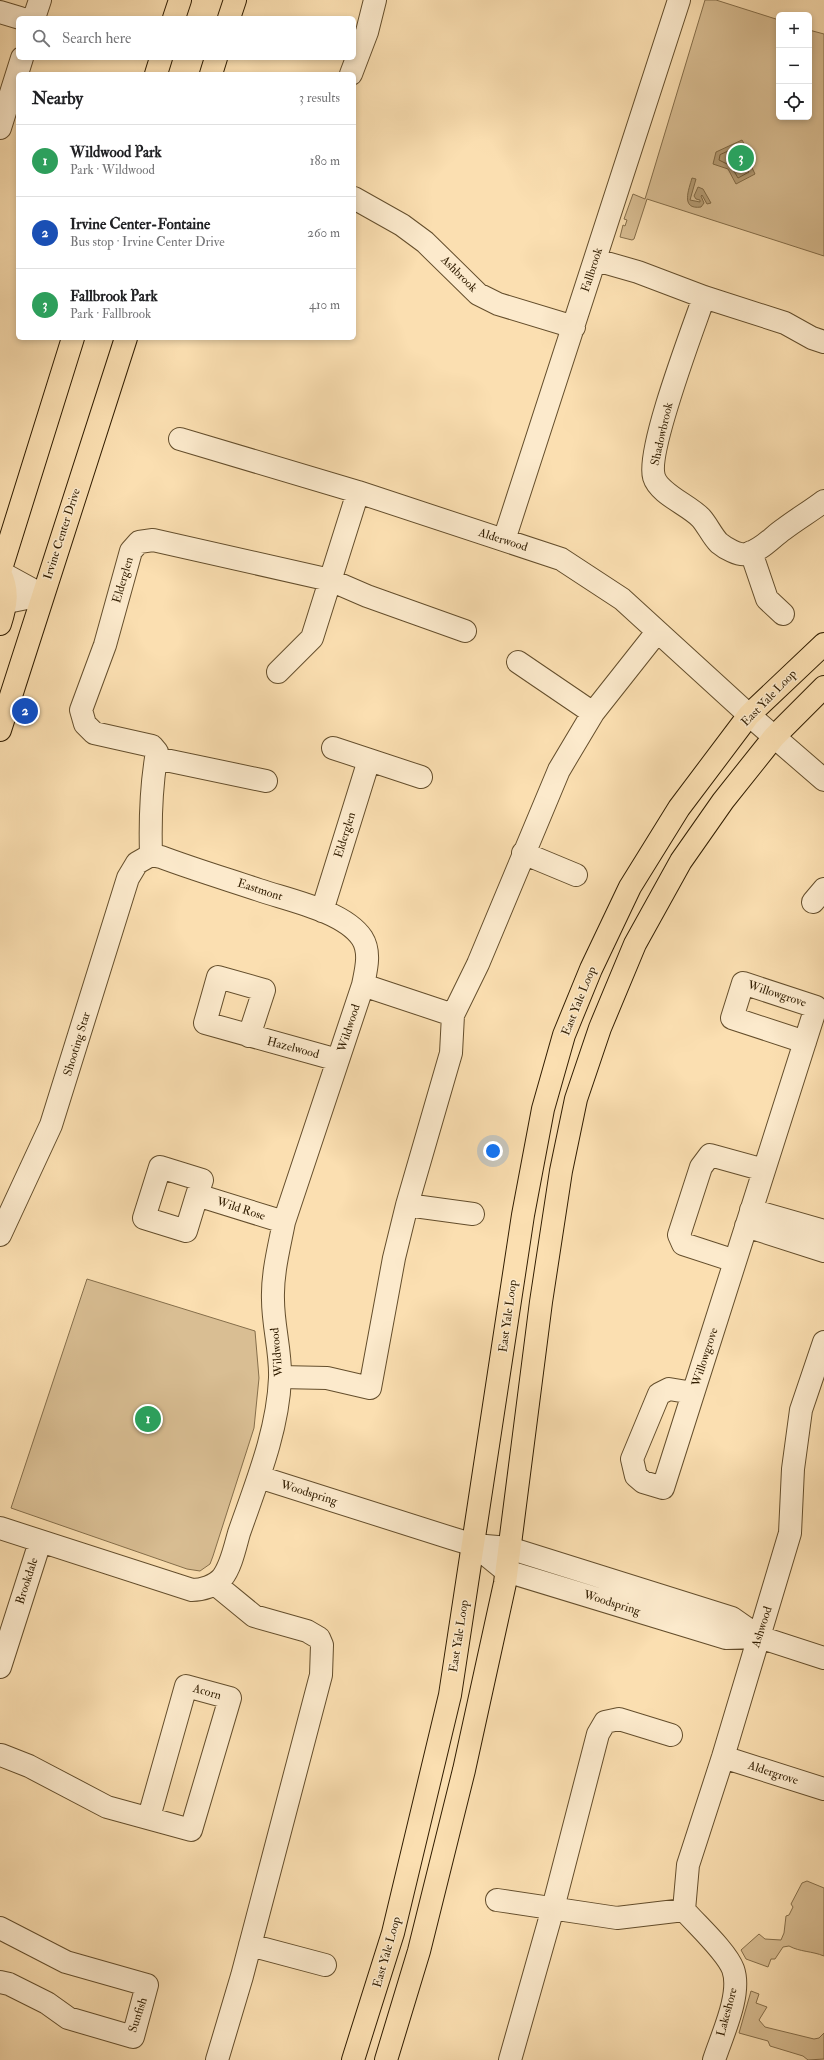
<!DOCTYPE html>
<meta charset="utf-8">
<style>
:root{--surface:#fff;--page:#f2f2f2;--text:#202124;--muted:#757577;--line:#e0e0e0;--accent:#8f2418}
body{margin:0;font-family:"IM FELL Double Pica",serif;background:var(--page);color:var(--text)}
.controls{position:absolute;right:12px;top:12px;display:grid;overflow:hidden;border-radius:6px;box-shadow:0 2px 6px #0003}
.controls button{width:36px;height:36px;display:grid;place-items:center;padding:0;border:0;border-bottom:1px solid var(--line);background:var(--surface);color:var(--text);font:20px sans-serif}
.you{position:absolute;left:493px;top:1151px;width:14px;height:14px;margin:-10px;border:3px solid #fff;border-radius:50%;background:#1a73e8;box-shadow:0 0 0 6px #1a73e833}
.badge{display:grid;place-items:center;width:26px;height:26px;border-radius:50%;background:var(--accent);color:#fff;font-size:13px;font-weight:700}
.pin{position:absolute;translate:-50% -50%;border:2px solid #fff;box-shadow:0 1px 4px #0006}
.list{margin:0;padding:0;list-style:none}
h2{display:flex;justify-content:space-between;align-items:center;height:52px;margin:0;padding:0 16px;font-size:17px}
h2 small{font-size:13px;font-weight:400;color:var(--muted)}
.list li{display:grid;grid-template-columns:26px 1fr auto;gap:12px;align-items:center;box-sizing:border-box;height:72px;padding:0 16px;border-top:1px solid var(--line)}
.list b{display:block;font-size:15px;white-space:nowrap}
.list p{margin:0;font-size:13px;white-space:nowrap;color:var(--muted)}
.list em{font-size:13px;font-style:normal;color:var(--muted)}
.icon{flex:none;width:22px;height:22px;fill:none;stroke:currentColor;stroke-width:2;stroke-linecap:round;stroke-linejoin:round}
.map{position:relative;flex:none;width:824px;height:2060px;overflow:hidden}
.search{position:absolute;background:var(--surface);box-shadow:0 2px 6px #0003;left:16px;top:16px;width:340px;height:44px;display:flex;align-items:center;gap:10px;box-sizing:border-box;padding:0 14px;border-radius:6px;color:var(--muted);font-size:15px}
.panel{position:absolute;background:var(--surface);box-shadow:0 2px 6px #0003;left:16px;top:72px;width:340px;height:268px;border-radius:6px}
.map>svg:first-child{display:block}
.green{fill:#d9be93;stroke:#856e4a}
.water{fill:#b69d75;stroke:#816a46}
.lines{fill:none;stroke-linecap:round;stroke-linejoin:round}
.shore{stroke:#745d3a;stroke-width:1}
.minor-casing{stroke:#644e2c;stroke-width:24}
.major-casing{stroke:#311d00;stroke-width:24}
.minor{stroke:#fceacc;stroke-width:22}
.major{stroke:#fbdfb1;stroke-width:22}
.labels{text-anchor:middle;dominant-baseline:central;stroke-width:3;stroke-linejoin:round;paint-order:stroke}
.street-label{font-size:12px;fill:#311d00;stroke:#fceacc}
</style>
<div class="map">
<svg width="824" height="2060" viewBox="0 0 824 2060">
<rect width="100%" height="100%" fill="#fbdfb1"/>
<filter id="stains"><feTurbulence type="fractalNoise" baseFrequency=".005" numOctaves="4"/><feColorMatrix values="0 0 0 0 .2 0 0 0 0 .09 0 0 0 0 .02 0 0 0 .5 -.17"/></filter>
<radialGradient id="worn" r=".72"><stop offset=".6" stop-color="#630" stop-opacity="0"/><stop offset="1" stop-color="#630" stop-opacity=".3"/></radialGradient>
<path class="green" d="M705 0H716L779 20V117H809V30L824 34V256L647 199 634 239 632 240 620 237 623 225 625 226 627 220 624 219 633 194 645 199Z
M87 1279 255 1331 259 1378 254 1428 213 1556 210 1564 200 1571 187 1569 11 1508Z
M807 1881 824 1888V1956C812 1951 800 1952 789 1946L783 1947 775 1959H771L768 1967 746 1959 741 1950 759 1934 765 1939 781 1940 784 1933 786 1916 789 1915 793 1907 791 1904 802 1883Z
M751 1991 759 1994 756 2003 767 2007 759 2020 765 2027 814 2039 819 2038 824 2033V2059L808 2060 803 2056 770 2046 768 2041 739 2033Z"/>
<path class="water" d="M742 140 747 149 744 151 755 174 736 184 728 169 713 164 716 152Z
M692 178 696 179 690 200 700 202V200L696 199 694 196 698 187 703 189 711 203 707 204 702 195 701 196 704 203 701 207C680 210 689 189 692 178Z"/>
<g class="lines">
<path class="shore" d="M740 146V153L749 172 738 178 731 166 719 160 720 155Z"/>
<defs>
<path id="minor" d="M0 12 20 18
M34 18 40 0
M351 74 367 32 375 0
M0 128 22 58
M354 198 402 225 425 242 478 294 498 304 574 327
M596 260 638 272 704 297 785 323 812 338 824 342
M704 297C693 329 646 451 654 477 659 494 689 505 701 518 708 526 712 536 719 543 725 548 739 556 746 554 761 551 772 537 784 529 797 519 811 511 824 501
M180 439 358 492 561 559 622 599 749 715 824 780
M504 540 679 0
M751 552 767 599 783 614
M0 572 42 595
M0 600 7 602 42 595
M518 662 593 713
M278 672 312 638 358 492
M333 748 421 777
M156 758 266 781
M523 853 576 875
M151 855C150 821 151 786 157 752L152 746 94 733 85 724 81 710 105 645 131 551 139 542 153 540 330 580 367 596 465 631
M813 902 824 889
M322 911 369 760
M453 1015 478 964 559 770 593 713 657 632
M249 1036 264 990 218 977 205 1023 338 1060
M197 1195 186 1231 144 1218 160 1167 202 1180 197 1195 284 1222
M407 1205 473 1214
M751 1210 824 1231
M746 1226 824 1251
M0 1235 51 1125 128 878 137 863 151 855
M735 1261 683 1244 679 1235 701 1167 710 1155 764 1170
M280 1377 327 1378 370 1388 394 1258 407 1205 451 1053 453 1015 363 985
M693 1393 669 1389 659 1394 632 1459 636 1476 643 1482 663 1488 816 1007 743 983 732 1018 805 1042
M259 1477 451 1538 474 1545 509 1548 732 1618 759 1637 824 1658
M0 1528 192 1590C202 1590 215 1586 222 1578 231 1567 235 1547 239 1533 256 1484 278 1431 280 1378 281 1352 273 1326 273 1300 272 1274 279 1248 284 1222L363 985C366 970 371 952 362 938 344 911 288 900 259 890 226 879 193 869 161 857L151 855
M474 1545 506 1571 726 1638 759 1637
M215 1584 254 1616 307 1631 319 1638 322 1645 321 1675 242 1976 217 2060
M0 1667 40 1542
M1 1755 29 1766 107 1807 191 1830 230 1698 186 1686 149 1817
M723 1757 824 1789
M497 1900 617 1918 684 1910
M684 1910 688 1865 723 1757 790 1533 793 1469 801 1410 824 1342
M684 1910C697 1925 726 1951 733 1969 742 1994 722 2035 714 2060
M0 1928 66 1962 147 1985 133 2037 68 2018 47 2003 9 1984 0 1982
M250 1945 325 1965
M510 2060 553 1908 598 1734 605 1722 619 1719 671 1735"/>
<path id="major" d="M174 18 180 0
M229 18 235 0
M156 74 161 58
M211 74 216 58
M0 572 73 338
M0 573C9 591 6 605 0 624
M0 730 126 338
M353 2060 393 1933 450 1695 523 1215 543 1109 564 1035 591 969 630 887 679 808 749 715 824 644
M386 2060 419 1951 464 1770 505 1583 541 1302 561 1171 576 1099 600 1028 635 944 681 861 723 801 774 737 824 687"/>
</defs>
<use href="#minor" class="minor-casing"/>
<use href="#major" class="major-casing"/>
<use href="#minor" class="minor"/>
<use href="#major" class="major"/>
</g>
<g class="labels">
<g class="street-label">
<text transform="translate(592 270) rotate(-72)">Fallbrook</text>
<text transform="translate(459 274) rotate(45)">Ashbrook</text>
<text transform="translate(662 434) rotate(-77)">Shadowbrook</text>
<text transform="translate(62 534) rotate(-72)">Irvine Center Drive</text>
<text transform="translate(503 540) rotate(18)">Alderwood</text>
<text transform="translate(123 580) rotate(-74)">Elderglen</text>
<text transform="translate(769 698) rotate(-46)">East Yale Loop</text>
<text transform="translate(345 835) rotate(-73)">Elderglen</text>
<text transform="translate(260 890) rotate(18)">Eastmont</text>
<text transform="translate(777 994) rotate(18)">Willowgrove</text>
<text transform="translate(579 1001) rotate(-68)">East Yale Loop</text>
<text transform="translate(349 1028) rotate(-72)">Wildwood</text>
<text transform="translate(77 1044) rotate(-73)">Shooting Star</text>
<text transform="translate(293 1048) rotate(15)">Hazelwood</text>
<text transform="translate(241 1209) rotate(18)">Wild Rose</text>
<text transform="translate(508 1316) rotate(-82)">East Yale Loop</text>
<text transform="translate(277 1352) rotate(-95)">Wildwood</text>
<text transform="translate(705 1357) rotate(-72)">Willowgrove</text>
<text transform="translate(309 1493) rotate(17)">Woodspring</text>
<text transform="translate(27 1581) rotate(-72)">Brookdale</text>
<text transform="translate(612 1603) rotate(17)">Woodspring</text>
<text transform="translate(762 1627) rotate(-72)">Ashwood</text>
<text transform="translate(459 1636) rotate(-81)">East Yale Loop</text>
<text transform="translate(207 1692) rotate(16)">Acorn</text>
<text transform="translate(773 1773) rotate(18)">Aldergrove</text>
<text transform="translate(387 1952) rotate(-74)">East Yale Loop</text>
<text transform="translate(727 2012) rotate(-75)">Lakeshore</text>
<text transform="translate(138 2015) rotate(-72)">Sunfish</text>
</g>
</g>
<rect width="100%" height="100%" filter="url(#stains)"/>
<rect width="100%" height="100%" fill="url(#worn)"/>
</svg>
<div class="controls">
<button>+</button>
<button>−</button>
<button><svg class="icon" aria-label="locate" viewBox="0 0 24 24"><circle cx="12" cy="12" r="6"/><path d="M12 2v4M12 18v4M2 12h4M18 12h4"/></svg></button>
</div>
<div class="you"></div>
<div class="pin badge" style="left:148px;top:1419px;background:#2e9e5b">1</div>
<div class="pin badge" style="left:25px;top:711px;background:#1a4fb4">2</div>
<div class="pin badge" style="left:741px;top:158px;background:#2e9e5b">3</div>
<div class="search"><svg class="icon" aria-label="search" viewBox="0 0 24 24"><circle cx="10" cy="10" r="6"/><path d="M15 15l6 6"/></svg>Search here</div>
<section class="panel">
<h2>Nearby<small>3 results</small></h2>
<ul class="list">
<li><span class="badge" style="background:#2e9e5b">1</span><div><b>Wildwood Park</b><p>Park · Wildwood</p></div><em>180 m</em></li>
<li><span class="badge" style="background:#1a4fb4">2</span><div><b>Irvine Center-Fontaine</b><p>Bus stop · Irvine Center Drive</p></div><em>260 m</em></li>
<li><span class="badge" style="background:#2e9e5b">3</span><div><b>Fallbrook Park</b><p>Park · Fallbrook</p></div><em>410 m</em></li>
</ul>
</section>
</div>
